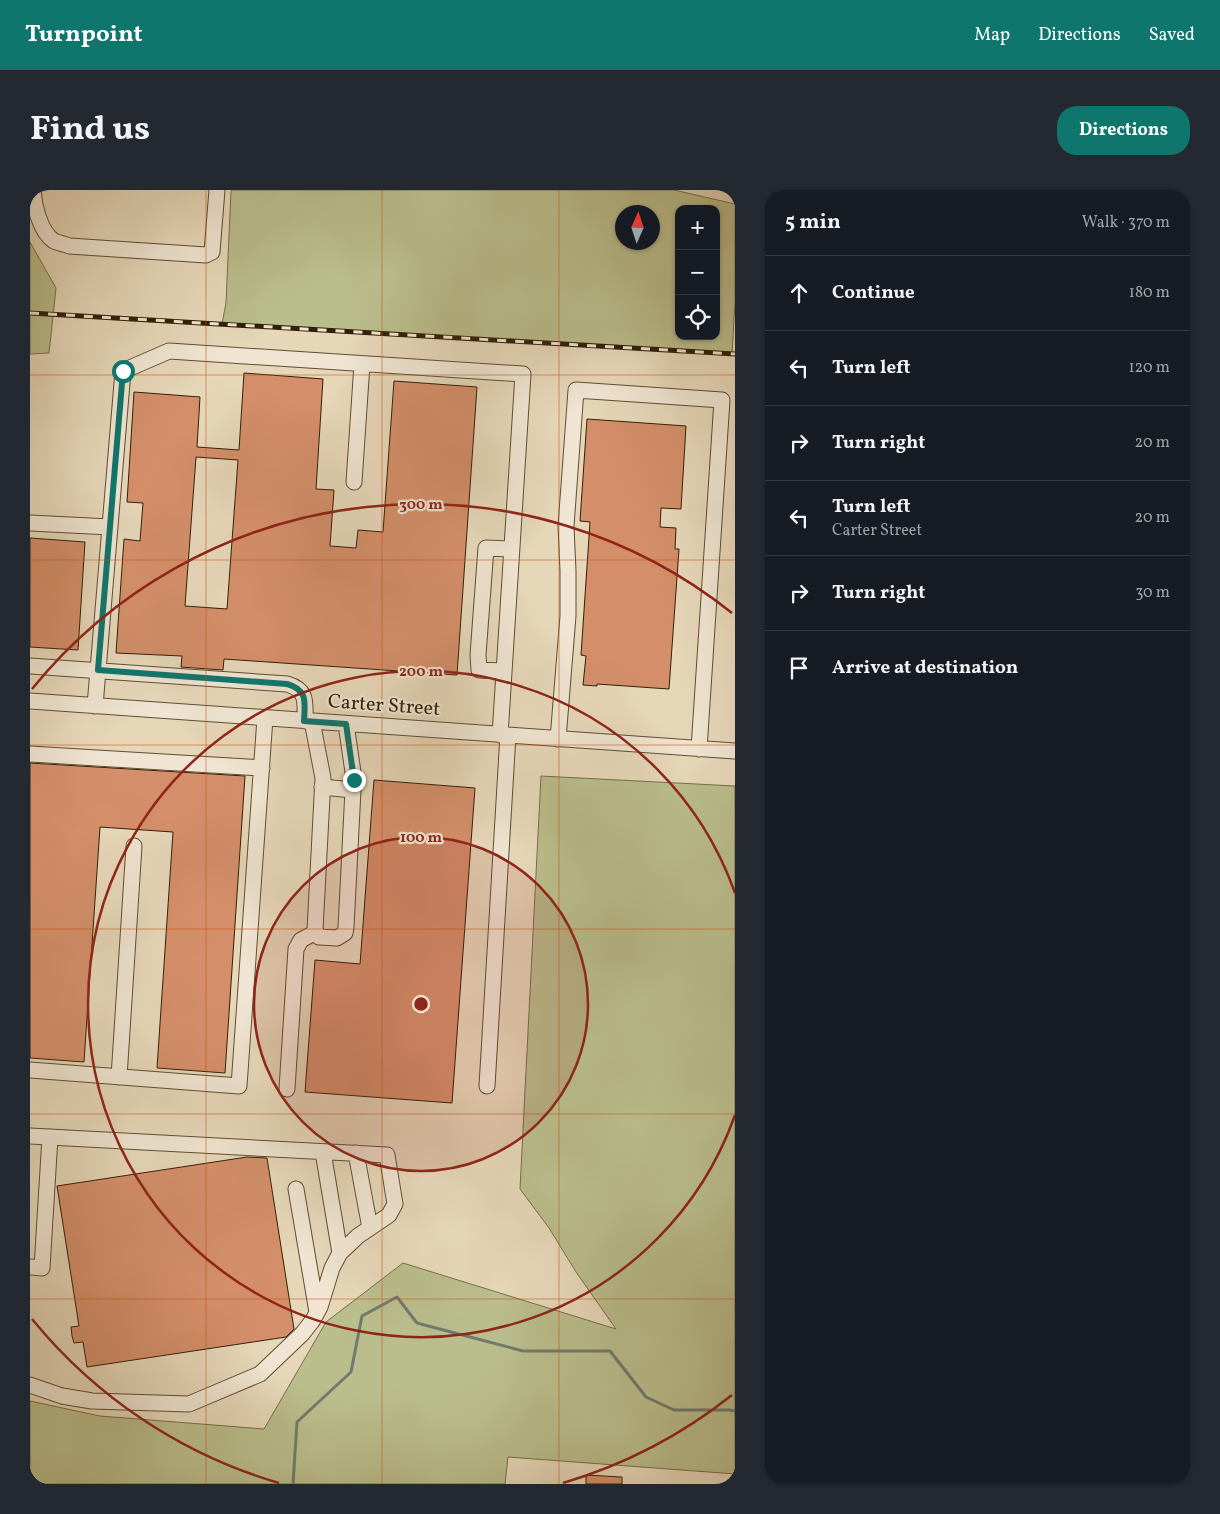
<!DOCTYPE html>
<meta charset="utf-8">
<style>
:root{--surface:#171b24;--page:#242831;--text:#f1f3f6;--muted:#9ea1a6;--line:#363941;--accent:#0f766e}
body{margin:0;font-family:Vollkorn,serif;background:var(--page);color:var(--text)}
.controls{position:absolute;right:15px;top:15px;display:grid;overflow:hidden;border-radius:10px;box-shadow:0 1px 4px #0004}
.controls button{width:45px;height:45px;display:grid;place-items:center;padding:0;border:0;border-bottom:1px solid var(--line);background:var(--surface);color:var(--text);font:25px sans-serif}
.compass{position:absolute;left:585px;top:15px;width:45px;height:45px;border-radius:50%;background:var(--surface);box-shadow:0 1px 4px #0004;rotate:3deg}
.stop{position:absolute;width:15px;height:15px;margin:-11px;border:4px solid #0f766e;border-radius:50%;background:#fff}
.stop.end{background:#0f766e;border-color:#fff;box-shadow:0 1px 5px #0008}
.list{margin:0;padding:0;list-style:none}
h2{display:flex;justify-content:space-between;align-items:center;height:65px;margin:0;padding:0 20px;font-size:21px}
h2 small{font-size:16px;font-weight:400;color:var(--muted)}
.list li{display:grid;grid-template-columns:32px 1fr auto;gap:15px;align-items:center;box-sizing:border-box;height:75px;padding:0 20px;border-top:1px solid var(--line)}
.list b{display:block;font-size:19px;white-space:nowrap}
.list p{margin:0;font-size:16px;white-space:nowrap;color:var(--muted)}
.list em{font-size:16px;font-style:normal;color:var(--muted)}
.icon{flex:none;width:28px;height:28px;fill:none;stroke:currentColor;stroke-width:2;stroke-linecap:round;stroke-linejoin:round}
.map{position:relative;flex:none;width:705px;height:1294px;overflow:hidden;border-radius:20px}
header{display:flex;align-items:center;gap:30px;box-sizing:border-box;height:70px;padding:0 25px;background:var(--accent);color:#fff}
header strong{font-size:24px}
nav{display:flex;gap:28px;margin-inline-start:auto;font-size:18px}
.intro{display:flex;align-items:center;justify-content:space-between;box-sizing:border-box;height:120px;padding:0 30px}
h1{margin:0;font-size:35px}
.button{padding:12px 22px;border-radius:20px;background:var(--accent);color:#fff;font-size:18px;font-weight:700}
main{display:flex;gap:30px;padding:0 30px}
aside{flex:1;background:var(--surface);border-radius:20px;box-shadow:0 1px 4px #0004}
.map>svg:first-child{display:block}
.green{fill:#babd8c;stroke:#766e48;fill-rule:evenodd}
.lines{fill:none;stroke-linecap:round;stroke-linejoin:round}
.stream{stroke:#6f7b6e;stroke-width:3}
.building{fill:#d48f6a;stroke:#321f05;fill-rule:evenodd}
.minor-casing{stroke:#5f4d32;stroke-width:17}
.minor{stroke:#efe5d2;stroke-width:15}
.rail-casing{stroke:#321f05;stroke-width:5}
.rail{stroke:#efe5d2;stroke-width:3;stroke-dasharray:9;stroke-linecap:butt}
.route{stroke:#0f766e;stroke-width:6}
.grid{fill:none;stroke:#cd500b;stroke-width:1;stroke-opacity:0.55}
.ring{fill:none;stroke:#8f2418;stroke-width:2.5}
.labels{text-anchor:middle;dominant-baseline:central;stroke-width:4.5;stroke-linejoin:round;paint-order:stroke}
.street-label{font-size:20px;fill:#321f05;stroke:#efe5d2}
.centre{fill:#8f2418;stroke:#efe5d2;stroke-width:2.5}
.ring-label{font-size:15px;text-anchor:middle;font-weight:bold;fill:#8f2418;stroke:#efe5d2;stroke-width:4.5;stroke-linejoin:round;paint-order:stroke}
</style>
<header>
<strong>Turnpoint</strong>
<nav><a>Map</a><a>Directions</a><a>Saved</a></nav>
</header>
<div class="intro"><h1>Find us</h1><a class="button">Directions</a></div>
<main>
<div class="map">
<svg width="705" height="1294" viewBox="0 0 705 1294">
<rect width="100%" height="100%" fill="#e6d7b9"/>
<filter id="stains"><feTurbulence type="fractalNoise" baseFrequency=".004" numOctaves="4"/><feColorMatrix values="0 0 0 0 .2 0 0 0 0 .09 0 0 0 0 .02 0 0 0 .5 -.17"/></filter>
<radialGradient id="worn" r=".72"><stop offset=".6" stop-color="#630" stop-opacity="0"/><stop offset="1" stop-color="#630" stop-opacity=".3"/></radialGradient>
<path class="green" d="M202 0H644L705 14V112L702 164 192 134 196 113 201 1ZM649 19H686V146H649ZM622 22V52H592V22Z
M0 52 26 98 19 163 0 164Z
M511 586 705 596V1284L478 1267 475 1294H0V1211L70 1226 234 1239 296 1132 373 1073 586 1139 546 1082 519 1038 490 999Z"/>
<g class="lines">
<path class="stream" d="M263 1294 267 1232 321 1182 332 1126 367 1107 387 1133 493 1161H580L616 1207 644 1220H700L705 1221"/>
</g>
<path class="building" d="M214 183 293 189 286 299 304 300 300 356 326 358 328 340 353 342 364 191 447 197 427 485 194 469 193 480 151 477 152 466 86 463 94 349 110 351 113 313 97 312 104 202 170 207 167 257 209 260ZM166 267 208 270 197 419 155 416Z
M557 229 656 236 651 319 631 318 630 337 646 338 645 359H649L639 499 567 494V496L553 495 556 466 551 465 560 332 550 331Z
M0 348 55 352 48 460 0 457Z
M0 573 215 586 195 883 127 878 143 642 70 637 54 872 0 868Z
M344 590 445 598 422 913 275 902 285 770 330 774Z
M217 967 237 968 264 1139 256 1147 57 1177 53 1152 44 1153 42 1146 41 1137 49 1136 27 996Z
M556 1285 592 1287V1294H556Z"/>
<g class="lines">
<defs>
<path id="minor" d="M3 0C4 15 10 42 24 51 28 53 35 54 39 56L176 65 182 62 187 0
M324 292 332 174
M0 333 80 337
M0 476 257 494C278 500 275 512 275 531
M474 481 449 480 448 465 456 358 481 359
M0 511 705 561
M65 516 93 181 139 161 493 184 470 545
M282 531 293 588 285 740 289 747 307 748 315 743 316 737 323 600 324 589 316 534
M528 549 538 426V381L536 336 546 200 692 210 669 559
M0 564 232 578
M292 597 323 600
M0 880 209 896 235 528
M89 887 104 656
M457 896 478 545
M257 899 266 759 271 750 286 742
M0 946 357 965 365 1014 359 1025 328 1046 310 1063 302 1078 290 1117 283 1130 272 1144 230 1184 159 1214 62 1211 32 1206 0 1195
M293 962 310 1063
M326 963 340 1038
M266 999 287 1122
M0 1077 12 1078 20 947"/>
</defs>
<use href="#minor" class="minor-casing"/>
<use href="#minor" class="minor"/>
<defs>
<path id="rail" d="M0 123 705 164"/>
</defs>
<use href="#rail" class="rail-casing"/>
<use href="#rail" class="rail"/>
</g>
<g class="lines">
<path class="route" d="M93 181 68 480 257 494C278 500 275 512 274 531L316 534 324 590"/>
</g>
<path class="grid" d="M176 0V1294M352 0V1294M529 0V1294M0 185H705M0 370H705M0 555H705M0 739H705M0 924H705M0 1109H705"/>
<circle cx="391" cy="814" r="167" fill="#8f2418" fill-opacity=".12"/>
<g class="ring">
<circle cx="391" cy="814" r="167"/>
<path d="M705 925A333 333 0 1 1 705 703"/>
<path d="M702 1205A500 500 0 0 1 533 1293M249 1293A500 500 0 0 1 2 1129M2 499A500 500 0 0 1 702 423"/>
</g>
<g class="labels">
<g class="street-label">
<text transform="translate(354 516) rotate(4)">Carter Street</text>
</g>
</g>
<circle cx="391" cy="814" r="8" class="centre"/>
<g class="ring-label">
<text x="391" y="319">300 m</text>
<text x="391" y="486">200 m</text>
<text x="391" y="652">100 m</text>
</g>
<rect width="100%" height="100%" filter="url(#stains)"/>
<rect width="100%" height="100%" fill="url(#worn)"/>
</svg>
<div class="controls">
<button>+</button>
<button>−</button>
<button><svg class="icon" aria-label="locate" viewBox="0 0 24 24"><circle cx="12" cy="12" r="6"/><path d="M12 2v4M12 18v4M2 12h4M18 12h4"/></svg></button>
</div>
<svg class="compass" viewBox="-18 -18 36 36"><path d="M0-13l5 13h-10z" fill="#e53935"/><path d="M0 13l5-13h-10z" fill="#9ea1a6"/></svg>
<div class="stop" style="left:93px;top:181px"></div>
<div class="stop end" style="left:324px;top:590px"></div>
</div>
<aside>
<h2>5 min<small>Walk · 370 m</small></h2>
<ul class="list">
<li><svg class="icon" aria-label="ahead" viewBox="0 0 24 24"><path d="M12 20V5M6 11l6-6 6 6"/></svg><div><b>Continue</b></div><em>180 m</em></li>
<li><svg class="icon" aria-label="left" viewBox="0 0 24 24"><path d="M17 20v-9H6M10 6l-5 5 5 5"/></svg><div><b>Turn left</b></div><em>120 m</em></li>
<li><svg class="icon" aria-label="right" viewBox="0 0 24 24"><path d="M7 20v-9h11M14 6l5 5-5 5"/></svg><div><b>Turn right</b></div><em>20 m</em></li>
<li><svg class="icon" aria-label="left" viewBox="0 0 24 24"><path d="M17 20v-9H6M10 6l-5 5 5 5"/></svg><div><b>Turn left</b><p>Carter Street</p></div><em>20 m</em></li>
<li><svg class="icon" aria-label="right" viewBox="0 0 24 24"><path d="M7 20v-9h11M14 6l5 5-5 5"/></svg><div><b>Turn right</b></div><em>30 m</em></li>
<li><svg class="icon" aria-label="arrive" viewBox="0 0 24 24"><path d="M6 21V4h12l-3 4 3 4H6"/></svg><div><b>Arrive at destination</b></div></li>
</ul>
</aside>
</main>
